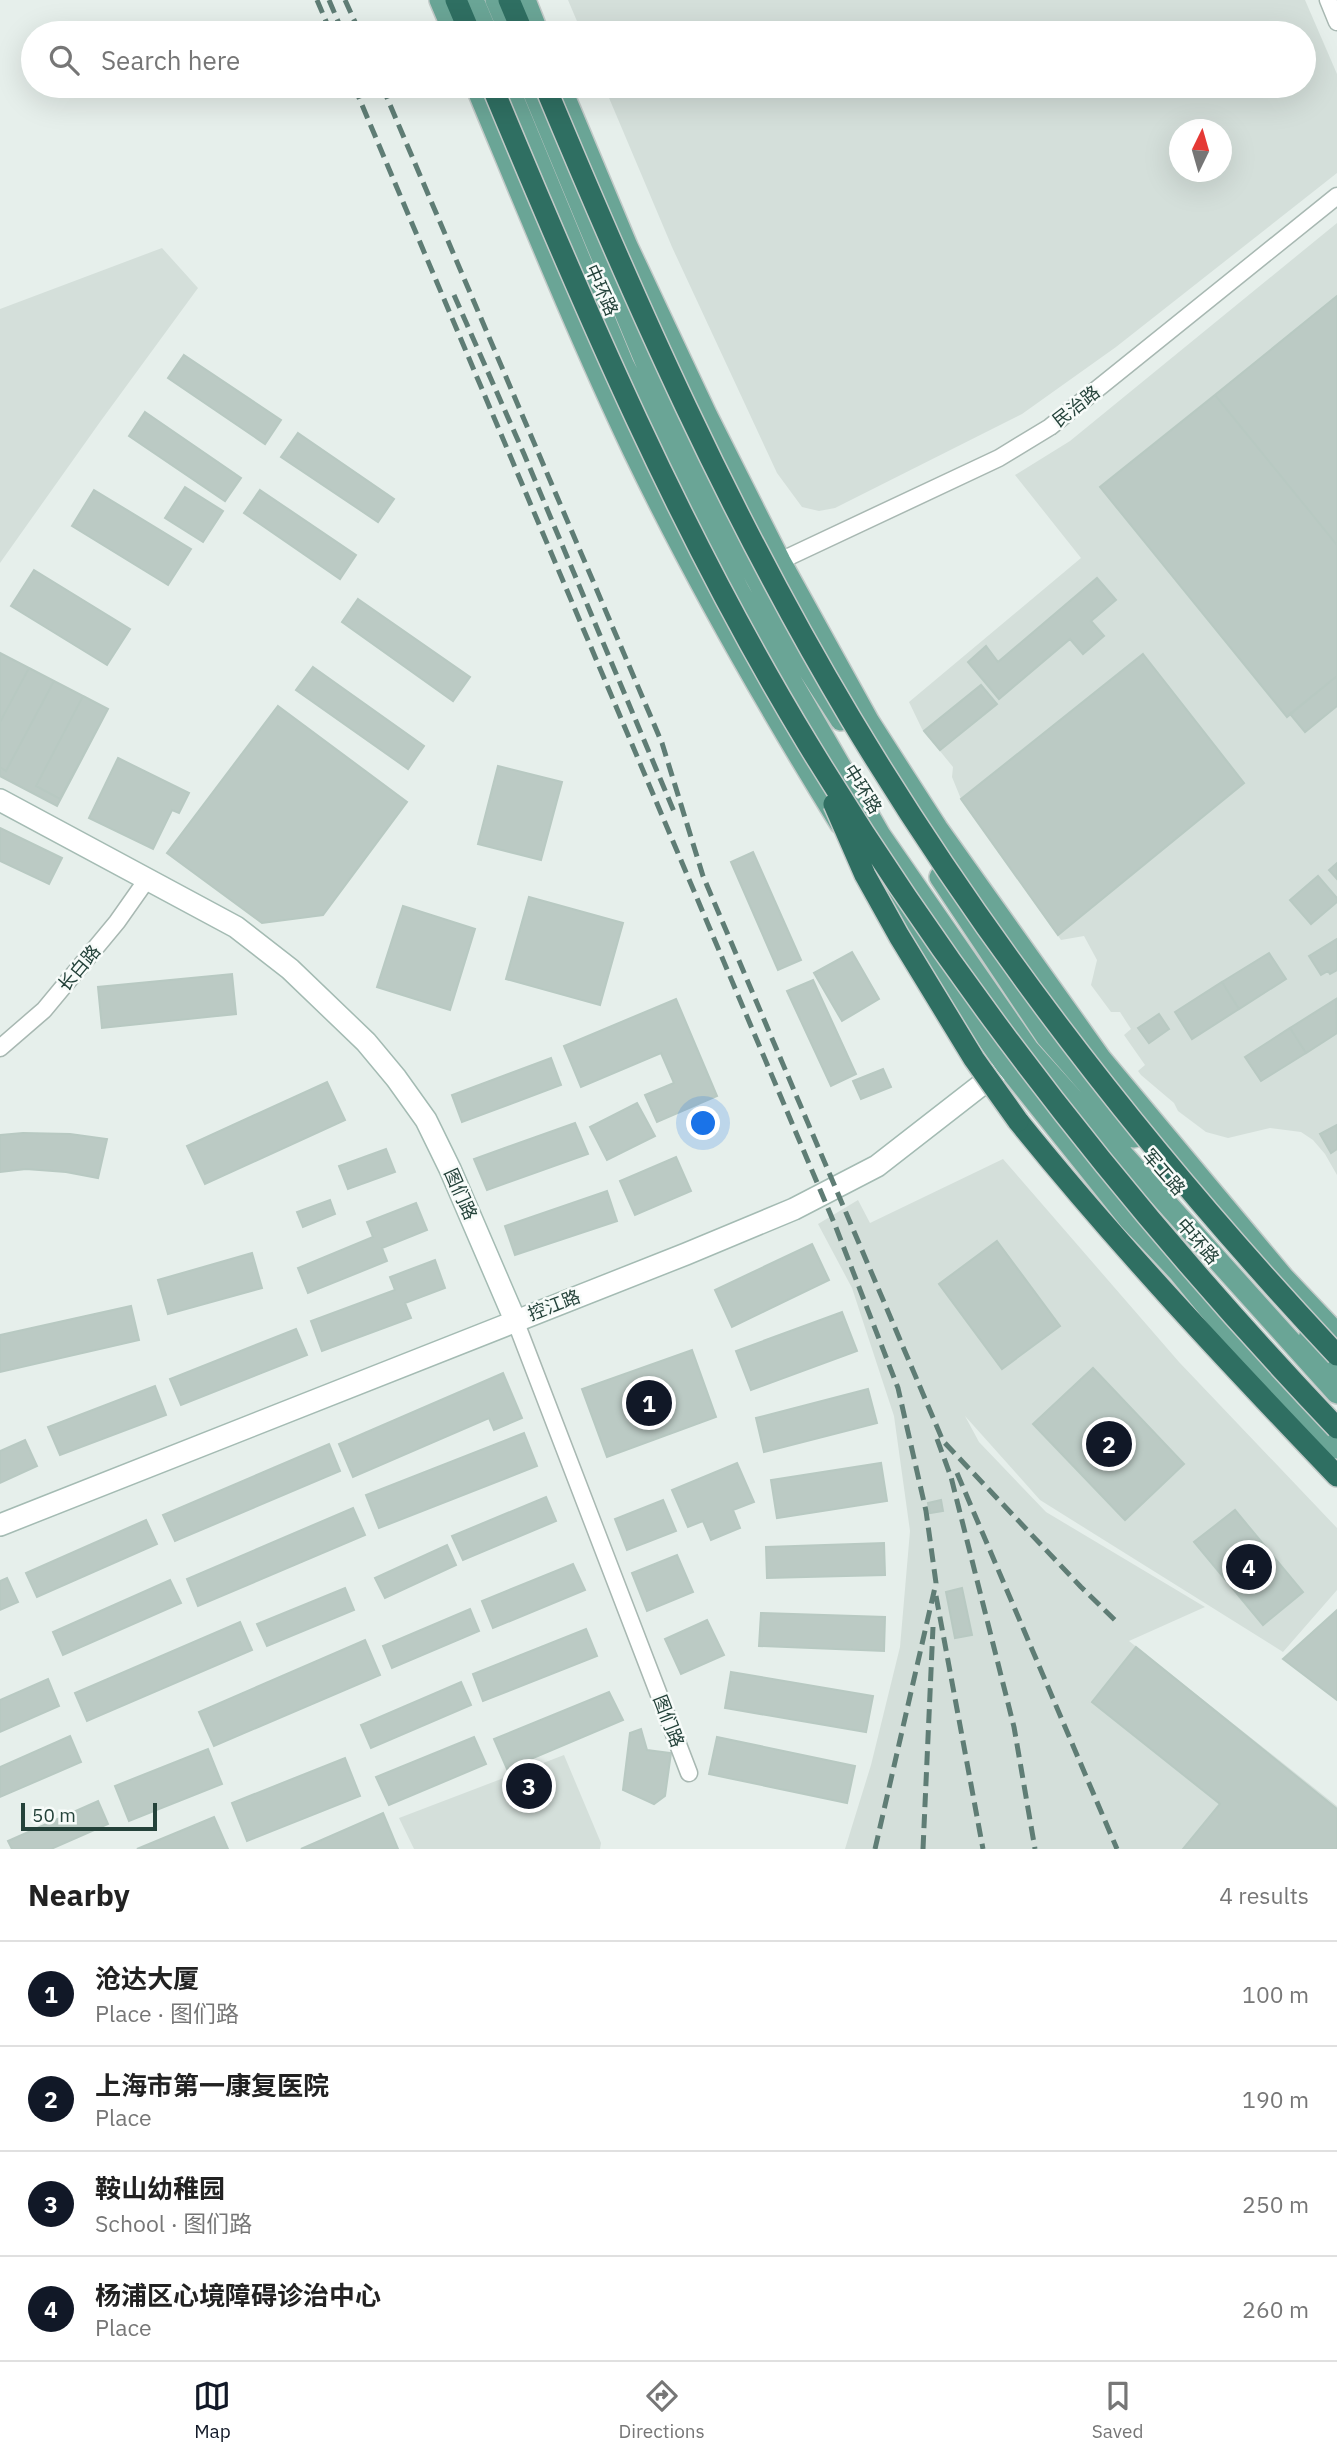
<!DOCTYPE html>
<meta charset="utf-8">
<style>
:root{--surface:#fff;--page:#f2f2f2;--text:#222;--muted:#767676;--line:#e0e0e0;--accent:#111827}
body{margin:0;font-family:"IBM Plex Sans","Noto Sans SC",sans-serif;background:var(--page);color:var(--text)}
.compass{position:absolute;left:1169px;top:119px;width:63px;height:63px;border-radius:50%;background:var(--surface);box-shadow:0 7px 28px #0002;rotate:5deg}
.scale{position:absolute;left:21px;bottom:18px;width:136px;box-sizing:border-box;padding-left:7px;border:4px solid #24423a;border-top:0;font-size:19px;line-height:24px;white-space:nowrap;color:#24423a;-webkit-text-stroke:5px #f7fbf9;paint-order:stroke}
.you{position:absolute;left:704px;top:1124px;width:24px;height:24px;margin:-18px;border:5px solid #fff;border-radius:50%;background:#1a73e8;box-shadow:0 0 0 10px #1a73e833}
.badge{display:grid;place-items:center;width:46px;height:46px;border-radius:50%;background:var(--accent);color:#fff;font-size:23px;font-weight:700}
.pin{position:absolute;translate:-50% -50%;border:4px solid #fff;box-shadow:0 2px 7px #0006}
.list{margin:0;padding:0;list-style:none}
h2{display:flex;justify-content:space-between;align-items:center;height:91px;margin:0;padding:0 28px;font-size:30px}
h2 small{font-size:23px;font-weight:400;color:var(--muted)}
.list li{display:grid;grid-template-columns:46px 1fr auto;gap:21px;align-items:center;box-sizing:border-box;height:105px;padding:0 28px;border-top:2px solid var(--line)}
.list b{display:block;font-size:26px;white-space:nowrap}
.list p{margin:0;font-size:23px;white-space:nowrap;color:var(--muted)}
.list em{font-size:23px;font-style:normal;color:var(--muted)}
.icon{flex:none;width:38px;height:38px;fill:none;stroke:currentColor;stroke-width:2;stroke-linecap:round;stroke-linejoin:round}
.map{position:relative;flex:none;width:1337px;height:1849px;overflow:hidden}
.search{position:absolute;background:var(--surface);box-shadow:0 7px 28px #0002;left:21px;right:21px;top:21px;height:77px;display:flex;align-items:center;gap:18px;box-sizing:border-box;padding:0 24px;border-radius:38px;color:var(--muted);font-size:26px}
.sheet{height:511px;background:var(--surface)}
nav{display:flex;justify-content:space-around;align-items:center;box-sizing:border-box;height:98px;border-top:2px solid var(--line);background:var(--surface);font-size:19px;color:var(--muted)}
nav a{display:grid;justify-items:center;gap:4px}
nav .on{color:var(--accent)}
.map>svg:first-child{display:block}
.built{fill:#d4dfda;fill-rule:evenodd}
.building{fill:#bbcac4;stroke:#b8c9c2;stroke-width:2}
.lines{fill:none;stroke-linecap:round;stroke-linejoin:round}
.street-casing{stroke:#a8b8b2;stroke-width:19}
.secondary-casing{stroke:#a4bbb3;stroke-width:24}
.primary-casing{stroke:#c2cac8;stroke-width:24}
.highway-casing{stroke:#c2cac8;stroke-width:24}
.street{stroke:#fff;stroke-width:16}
.secondary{stroke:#fff;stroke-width:21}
.primary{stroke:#6aa596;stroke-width:21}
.highway{stroke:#2f6f62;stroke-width:21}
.rail{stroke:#5f7d75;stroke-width:5;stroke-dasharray:14 7;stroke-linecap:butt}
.highway-bridge-casing{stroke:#c2cac8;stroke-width:24;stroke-linecap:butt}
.highway-bridge{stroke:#2f6f62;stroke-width:21}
.labels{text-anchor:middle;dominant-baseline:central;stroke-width:5;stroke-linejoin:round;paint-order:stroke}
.street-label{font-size:18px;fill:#24423a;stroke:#f7fbf9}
</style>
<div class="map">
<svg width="1337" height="1849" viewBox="0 0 1337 1849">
<rect width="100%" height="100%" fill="#e6efeb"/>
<path class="built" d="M568 0H1305L1337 74V173L1116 347 1022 414 835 508 819 511 802 507 777 473 672 247 604 86H1304V33H582ZM1180 130H1222V172H1180Z
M1337 223V1175L1325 1154 1313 1140 1301 1132 1270 1128 1228 1138 1206 1132 1178 1111 1174 1103 1141 1075 1138 1071 1145 1065 1124 1035 1131 1029 1120 1012H1111L1091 985 1097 960 1084 936 1061 940 961 799 952 777 953 767 922 729 909 702 1081 558 1015 475 1070 441Z
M162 248 198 288 100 422 0 563V309Z
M1003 1159 1179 1362 1337 1528V1590L1283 1652 1040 1500 965 1416 979 1442 1046 1512 1205 1607 1129 1641 1337 1806V1849H845L871 1765 900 1647 910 1531 894 1416 852 1288 818 1224 858 1200 870 1223Z
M564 1755 601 1843 600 1849H414L399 1818Z"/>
<path class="building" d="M1337 296V545L1215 395Z
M184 355 281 420 265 444 168 378Z
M1215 395 1337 545V676L1287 717 1100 487Z
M145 412 241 478 225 501 129 436Z
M298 433 394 499 378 522 281 457Z
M185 487 223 511 203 542 165 518Z
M94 490 191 549 168 585 72 526Z
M260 490 356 555 340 579 244 513Z
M34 570 130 629 107 665 11 606Z
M1097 578 1116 600 1091 621 1104 636 1083 654 1070 639 999 699 968 662 986 646 998 662Z
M358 599 470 677 453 701 342 622Z
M0 653 108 709 57 806 0 776Z
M1143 654 1244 783 1058 935 961 799Z
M313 667 424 746 408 769 296 690Z
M29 668 54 681 6 771 0 767V722Z
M1337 676V706L1305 732 1290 714Z
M981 685 997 704 940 750 924 731Z
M83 696 108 709 60 799 36 786Z
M278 706 407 802 323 915 262 923 167 853Z
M118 758 189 793 179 813 172 810 153 849 89 818Z
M498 766 562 782 541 860 478 844Z
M0 828 62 858 49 884 0 861Z
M753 852 801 960 778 970 731 862Z
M1337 863V879L1329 870Z
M1318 876 1337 898V902L1311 924 1290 900Z
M529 897 623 923 600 1005 506 979Z
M403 906 475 929 450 1010 377 987Z
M1337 939V970L1330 974 1328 971 1321 975 1309 956Z
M852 952 879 999 842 1021 814 973Z
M1269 953 1286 979 1239 1009 1222 982Z
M232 974 236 1014 102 1028 98 987Z
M813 980 856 1074 831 1086 787 991Z
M1222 982 1239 1009 1192 1039 1175 1012Z
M676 999 717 1096 657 1122 645 1095 674 1083 661 1053 581 1087 564 1046Z
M1336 999 1337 1033 1306 1053 1290 1028Z
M1159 1014 1169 1029 1149 1043 1138 1028Z
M1290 1028 1306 1053 1261 1081 1245 1057Z
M551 1058 561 1085 462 1122 452 1095Z
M883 1069 891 1087 861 1099 853 1081Z
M327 1082 345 1120 205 1184 187 1146Z
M637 1103 655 1136 607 1160 590 1127Z
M575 1123 588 1154 487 1190 474 1159Z
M1337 1125V1149L1331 1153 1320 1134Z
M23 1133 70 1134 107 1139 98 1178 66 1172 26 1169 0 1172V1135Z
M386 1149 395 1172 348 1189 339 1166Z
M676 1157 691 1191 635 1215 620 1181Z
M607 1191 617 1221 515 1255 505 1226Z
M330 1200 335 1214 303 1227 297 1212Z
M416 1203 427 1230 382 1248 387 1261 308 1293 298 1268 373 1237 367 1222Z
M997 1241 1060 1326 1002 1369 939 1284Z
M812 1244 829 1280 732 1327 715 1290Z
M252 1253 262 1288 168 1314 158 1280Z
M435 1260 445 1288 405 1303 411 1318 322 1351 311 1321 395 1290 390 1277Z
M131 1306 139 1340 0 1372V1335Z
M842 1312 857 1351 751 1390 736 1351Z
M296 1329 307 1355 181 1405 170 1379Z
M692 1350 716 1417 607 1457 582 1389Z
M1093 1368 1184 1464 1125 1520 1033 1424Z
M503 1373 522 1418 494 1430 489 1418 353 1477 339 1444Z
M155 1386 166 1415 60 1455 48 1427Z
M868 1389 877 1423 764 1452 756 1418Z
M524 1433 537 1466 379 1528 366 1495Z
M25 1440 37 1466 0 1483V1451Z
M329 1444 340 1471 175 1541 163 1515Z
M737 1463 754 1502 733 1510 740 1528 711 1540 703 1521 688 1527 672 1490Z
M881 1463 887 1501 777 1518 771 1480Z
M546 1497 556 1521 463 1560 452 1536Z
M663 1500 676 1531 627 1550 615 1519Z
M941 1500 943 1511 930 1513 928 1503Z
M353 1508 365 1535 198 1606 187 1579Z
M1235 1510 1303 1592 1263 1625 1194 1542Z
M146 1520 157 1544 37 1597 26 1573Z
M884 1543 885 1575 767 1578 766 1547Z
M447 1545 456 1565 385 1598 375 1578Z
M677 1555 693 1592 647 1611 632 1573Z
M573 1564 585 1590 493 1628 482 1601Z
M7 1578 18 1602 0 1610V1581Z
M170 1580 181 1603 63 1655 53 1632Z
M345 1588 354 1610 267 1646 257 1624Z
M962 1588 972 1635 955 1638 946 1592Z
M470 1609 479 1631 392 1668 383 1646Z
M1337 1610V1700L1283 1659Z
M761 1613 885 1617 884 1651 759 1646Z
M707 1620 724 1655 681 1674 665 1639Z
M240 1622 252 1650 87 1721 75 1693Z
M586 1629 597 1656 483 1701 473 1674Z
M365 1640 380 1675 214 1746 199 1712Z
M1136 1647 1337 1809V1849H1183L1220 1804 1092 1702Z
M731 1672 873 1696 866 1732 725 1708Z
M48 1679 59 1706 0 1732V1700Z
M461 1682 471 1705 371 1748 361 1725Z
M609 1692 623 1720 507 1769 494 1739Z
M641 1729 647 1750 671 1753 665 1796 654 1804 623 1790 630 1733Z
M70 1736 81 1762 0 1797V1767Z
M474 1737 486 1764 389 1805 376 1777Z
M717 1737 855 1766 847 1803 709 1774Z
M208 1749 222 1784 129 1821 115 1786Z
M345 1758 360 1796 247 1841 232 1803Z
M98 1801 108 1824 51 1849H12L8 1841Z
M383 1813 398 1849H301Z
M214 1817 228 1849H137Z"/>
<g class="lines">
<defs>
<path id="street" d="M1328 0 1337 22
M780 561 999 458 1050 427 1337 196
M0 1048 44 1010 117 922 148 878
M515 1320 689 1773"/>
<path id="secondary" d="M0 800 236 927 290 969 366 1042 396 1078 426 1120 450 1169 515 1320
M0 1525 686 1254 794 1209 877 1166 1003 1068"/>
<path id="primary" d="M440 0 454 33
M473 0 487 33
M496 0 510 33
M525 0 538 33
M476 86C527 208 577 332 634 452 695 579 766 703 840 823
M508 86 623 364 739 591 880 835 1028 1049 1337 1393
M531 86 669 418 791 642 841 720
M560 86 627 246 707 416 780 561 869 722 937 828 1101 1059 1283 1277 1337 1334
M940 877 1046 1036 1134 1137
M878 883 1006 1065 1129 1219 1179 1272 1224 1327 1337 1448
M1309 1338 1337 1371"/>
<path id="highway" d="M456 0 470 33
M509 0 523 33
M1018 1121C1118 1245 1227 1361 1337 1476"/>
</defs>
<use href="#street" class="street-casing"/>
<use href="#secondary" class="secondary-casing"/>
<use href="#primary" class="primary-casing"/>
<use href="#highway" class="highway-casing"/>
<use href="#street" class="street"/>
<use href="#secondary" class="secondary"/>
<use href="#primary" class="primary"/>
<use href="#highway" class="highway"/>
<path class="rail" d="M317 0 331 33
M329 0 343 33
M345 0 360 33
M354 86 835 1225 898 1388 926 1511 936 1583 875 1849
M382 86 662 743 703 876 943 1441 1081 1587 1119 1624
M454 295 524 454 675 814
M937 1439 951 1477 1014 1727 1035 1849
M957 1473 1117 1849
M936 1596 983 1849
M923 1849 933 1627"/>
<defs>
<path id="highway-bridge" d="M492 86C585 310 681 535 808 744 958 991 1137 1218 1337 1428
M545 86C635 302 730 517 851 719 989 949 1154 1160 1337 1355
M834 804 865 875 899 936 974 1059 1018 1121"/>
</defs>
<use href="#highway-bridge" class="highway-bridge-casing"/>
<use href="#highway-bridge" class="highway-bridge"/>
</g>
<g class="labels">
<g class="street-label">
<text transform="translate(602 290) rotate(66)">中环路</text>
<text transform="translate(1076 406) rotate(-38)">民治路</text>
<text transform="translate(863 789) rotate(58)">中环路</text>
<text transform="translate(79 968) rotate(-50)">长白路</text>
<text transform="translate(1164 1172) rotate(49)">军工路</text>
<text transform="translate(461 1194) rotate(66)">图们路</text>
<text transform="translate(1198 1241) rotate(49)">中环路</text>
<text transform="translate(554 1305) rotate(-21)">控江路</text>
<text transform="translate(669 1721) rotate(69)">图们路</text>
</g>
</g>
</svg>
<svg class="compass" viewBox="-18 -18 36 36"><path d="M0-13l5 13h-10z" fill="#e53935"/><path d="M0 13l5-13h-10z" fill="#767676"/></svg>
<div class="scale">50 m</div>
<div class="you"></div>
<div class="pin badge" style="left:649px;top:1403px">1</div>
<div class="pin badge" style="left:1109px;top:1444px">2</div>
<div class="pin badge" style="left:529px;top:1786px">3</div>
<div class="pin badge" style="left:1249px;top:1567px">4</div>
<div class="search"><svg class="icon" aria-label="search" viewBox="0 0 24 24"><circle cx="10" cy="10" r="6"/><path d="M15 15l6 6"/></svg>Search here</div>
</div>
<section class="sheet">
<h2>Nearby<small>4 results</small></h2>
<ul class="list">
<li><span class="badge">1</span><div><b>沧达大厦</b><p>Place · 图们路</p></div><em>100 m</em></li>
<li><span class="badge">2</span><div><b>上海市第一康复医院</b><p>Place</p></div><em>190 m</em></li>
<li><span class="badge">3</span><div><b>鞍山幼稚园</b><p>School · 图们路</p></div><em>250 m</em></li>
<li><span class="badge">4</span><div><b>杨浦区心境障碍诊治中心</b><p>Place</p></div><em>260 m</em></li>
</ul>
</section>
<nav>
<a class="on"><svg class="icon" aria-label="map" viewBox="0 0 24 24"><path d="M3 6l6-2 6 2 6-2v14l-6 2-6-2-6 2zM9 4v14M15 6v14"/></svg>Map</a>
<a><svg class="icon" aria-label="directions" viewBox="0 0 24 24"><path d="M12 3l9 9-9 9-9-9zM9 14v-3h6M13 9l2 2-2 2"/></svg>Directions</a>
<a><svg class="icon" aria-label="saved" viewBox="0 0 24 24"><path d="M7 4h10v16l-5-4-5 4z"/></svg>Saved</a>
</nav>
